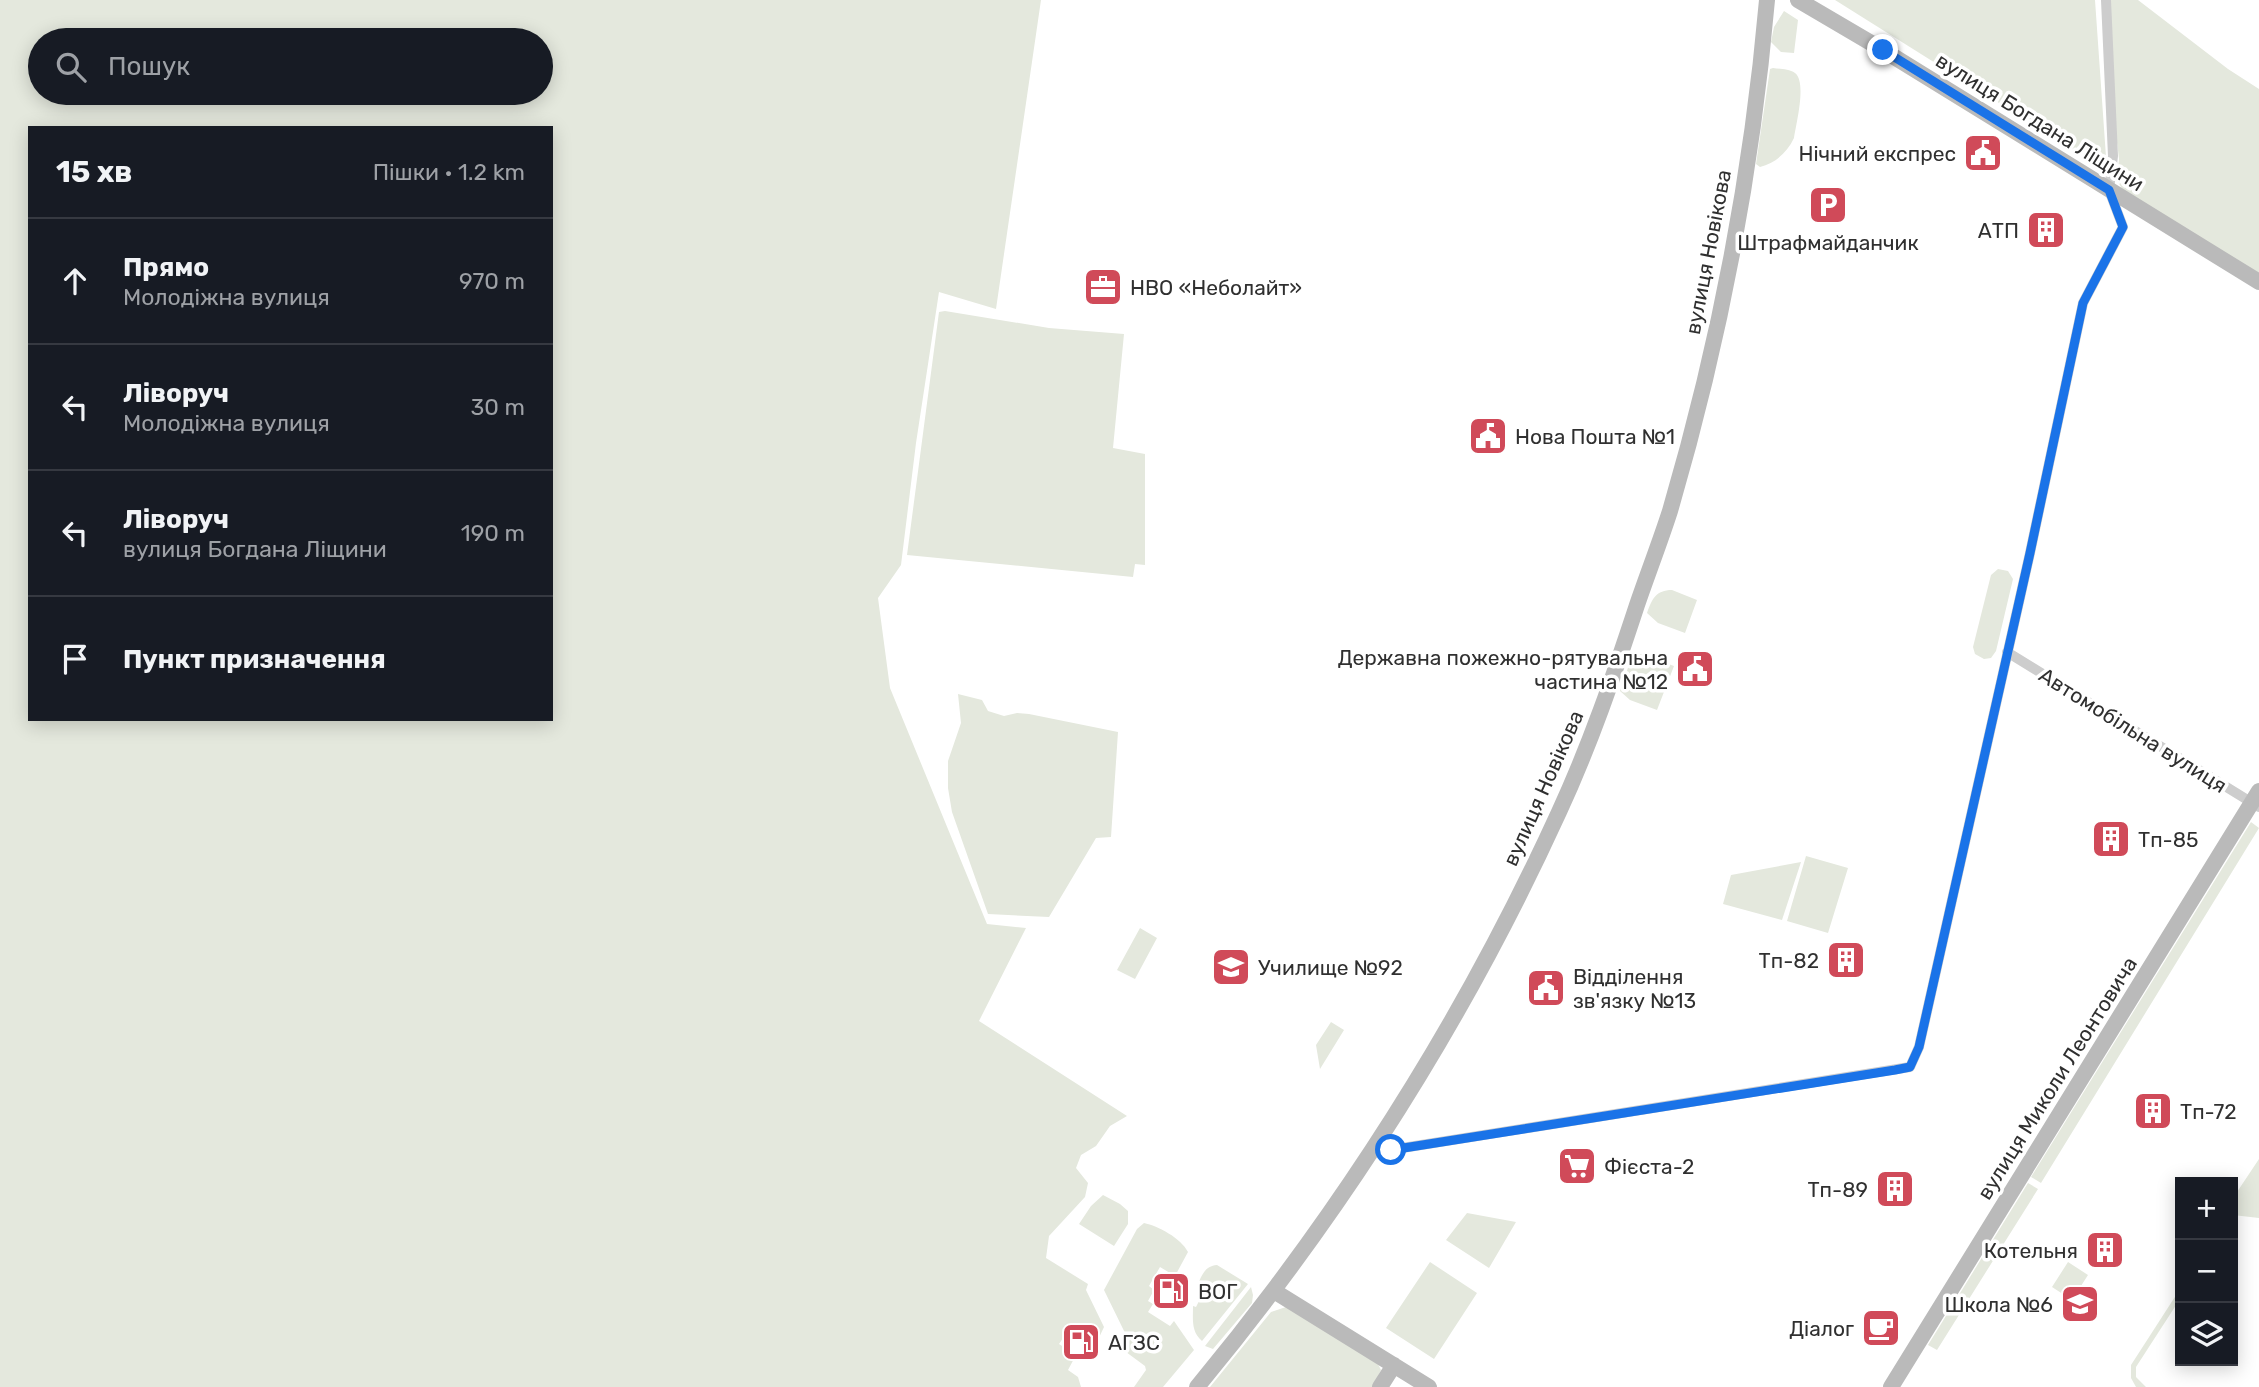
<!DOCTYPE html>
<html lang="uk">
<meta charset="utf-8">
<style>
:root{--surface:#171b24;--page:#20242c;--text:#f1f3f6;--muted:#9ea1a6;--line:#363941}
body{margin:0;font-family:Rubik,sans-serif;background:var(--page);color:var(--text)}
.controls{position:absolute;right:21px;bottom:21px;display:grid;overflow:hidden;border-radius:0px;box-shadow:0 4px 18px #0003}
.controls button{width:63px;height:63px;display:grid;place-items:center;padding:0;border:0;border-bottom:2px solid var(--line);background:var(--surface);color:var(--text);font:35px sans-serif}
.stop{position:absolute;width:21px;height:21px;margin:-16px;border:5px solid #1a73e8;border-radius:50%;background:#fff}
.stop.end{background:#1a73e8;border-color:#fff;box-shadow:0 2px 7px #0008}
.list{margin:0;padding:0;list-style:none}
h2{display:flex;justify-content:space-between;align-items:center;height:91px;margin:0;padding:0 28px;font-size:30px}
h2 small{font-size:23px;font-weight:400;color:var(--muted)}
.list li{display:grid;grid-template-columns:46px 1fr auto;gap:21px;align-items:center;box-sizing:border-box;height:126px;padding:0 28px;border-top:2px solid var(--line)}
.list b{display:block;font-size:26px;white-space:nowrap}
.list p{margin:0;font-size:23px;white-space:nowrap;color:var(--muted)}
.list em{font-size:23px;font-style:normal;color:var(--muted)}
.icon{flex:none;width:38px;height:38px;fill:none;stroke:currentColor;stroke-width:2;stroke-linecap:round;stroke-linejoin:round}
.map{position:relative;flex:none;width:2259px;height:1387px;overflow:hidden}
.search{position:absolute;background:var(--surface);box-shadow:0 4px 18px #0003;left:28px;top:28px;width:525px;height:77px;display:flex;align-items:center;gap:18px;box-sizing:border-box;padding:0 24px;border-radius:38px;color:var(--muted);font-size:26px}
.panel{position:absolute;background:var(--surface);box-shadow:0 4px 18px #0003;left:28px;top:126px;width:525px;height:595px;border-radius:0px}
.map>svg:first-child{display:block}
.green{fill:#e4e8dd;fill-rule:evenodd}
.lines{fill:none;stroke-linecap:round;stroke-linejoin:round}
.street{stroke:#cdcdcd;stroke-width:10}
.secondary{stroke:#bababa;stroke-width:16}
.route{stroke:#1a73e8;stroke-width:9}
.labels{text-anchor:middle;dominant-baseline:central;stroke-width:7;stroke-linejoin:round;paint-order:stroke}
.street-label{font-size:21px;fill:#303030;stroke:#fff}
.poi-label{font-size:21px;fill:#303030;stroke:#fff;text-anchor:start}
</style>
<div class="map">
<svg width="2259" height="1387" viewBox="0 0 2259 1387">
<rect width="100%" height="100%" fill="#fff"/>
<path class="green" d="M0 0H1041L996 309 939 292 916 443 901 565 878 598 890 688 987 924 1026 928 979 1021 1127 1116 1110 1126 1096 1146 1081 1155 1076 1168 1088 1183 1085 1197 1049 1236 1046 1258 1088 1284 1086 1290 1104 1327 1096 1344 1070 1328 1059 1344 1076 1355 1068 1370 1078 1377 1081 1387H0ZM40 40H541V93H40ZM30 128H551V719H30Z
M1835 0H2095L2106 157 2099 164 2072 149Z
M2108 0H2138L2228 69 2259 89V277L2122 189 2117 180 2119 159 2114 116Z
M1784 11 1798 20 1794 53 1781 52 1771 42 1774 27Z
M1773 68C1780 69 1789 69 1795 73 1807 82 1796 124 1794 138 1787 153 1775 163 1760 167L1756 164 1770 69Z
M945 311 1049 328 1124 334 1113 448 1145 454V565L1135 564 1133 577 907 555 939 312Z
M1998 569 2008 571 2013 579 1996 651 1991 658 1984 659 1975 654 1973 647 1991 575Z
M1672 590 1697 600 1685 633 1658 623 1647 613C1652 599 1656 590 1672 590Z
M1641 654 1674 666 1657 710 1630 700 1620 691 1631 659Z
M958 694 982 700 988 711 1004 716 1017 713 1029 714 1118 732 1111 837 1096 838 1049 917 988 914 952 812 948 788V761L961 723Z
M2251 822 2259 828 2041 1183 2031 1177Z
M1806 856 1848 868 1828 933 1787 921Z
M1801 862 1782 920 1723 904 1731 875Z
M1140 928 1157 938 1135 979 1117 970Z
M1331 1022 1344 1030 1320 1069 1316 1045Z
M2259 1159V1218L2233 1215V1198Z
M2028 1183 2038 1189 1937 1350 1928 1345Z
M1103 1195 1120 1204 1128 1211V1224L1114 1246 1079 1224 1091 1206Z
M1467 1213 1516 1222 1489 1268 1446 1240Z
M1144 1223C1158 1226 1181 1238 1188 1252L1175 1276 1160 1267 1149 1286 1154 1290 1148 1301 1153 1304 1148 1312 1170 1326 1174 1321 1194 1350 1163 1387H1134L1146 1370 1145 1366 1126 1352V1335L1104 1290 1137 1229Z
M1430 1262 1477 1293 1434 1359 1386 1328Z
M2068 1262 2088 1275 2072 1300 2052 1287Z
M1217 1265 1248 1284 1202 1341C1191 1332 1193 1319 1193 1306L1196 1307 1203 1293 1197 1287C1201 1277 1204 1266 1217 1265Z
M1251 1287 1253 1295 1252 1303 1213 1349 1205 1346Z
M2180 1289V1299L2136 1367V1377L2146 1387H2136L2131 1378V1365Z
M1286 1307 1378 1364 1381 1370 1373 1387H1210L1271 1312Z"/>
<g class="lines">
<path class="street" d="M2007 652 2259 807
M1371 1153 1910 1067 1919 1047 2030 553 2083 303 2123 227 2109 190 2113 156 2106 0"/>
<path class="secondary" d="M1798 0 1883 50 2259 282
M1274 1291 1429 1387
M1197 1387C1341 1213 1465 1018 1559 812 1590 745 1614 675 1637 605 1648 573 1660 542 1670 511 1719 344 1752 173 1767 0
M1380 1387 1394 1365
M1891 1387 2259 791"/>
</g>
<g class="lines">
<path class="route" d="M1391 1150 1895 1070 1910 1067 1919 1047 2030 553 2083 303 2123 227 2109 190 1883 50"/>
</g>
<defs>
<symbol id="civic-square" viewBox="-11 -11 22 22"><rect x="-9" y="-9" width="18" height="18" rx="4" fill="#d04a59" stroke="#fff"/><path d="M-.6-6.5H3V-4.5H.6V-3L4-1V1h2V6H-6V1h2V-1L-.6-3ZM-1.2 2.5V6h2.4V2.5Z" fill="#fff"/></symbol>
<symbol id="parking-square" viewBox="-11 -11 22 22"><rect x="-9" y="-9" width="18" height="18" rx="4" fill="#d04a59" stroke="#fff"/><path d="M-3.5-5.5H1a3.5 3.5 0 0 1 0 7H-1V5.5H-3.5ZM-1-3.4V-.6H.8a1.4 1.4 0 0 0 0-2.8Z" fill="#fff"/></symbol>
<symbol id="building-square" viewBox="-11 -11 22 22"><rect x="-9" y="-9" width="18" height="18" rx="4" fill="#d04a59" stroke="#fff"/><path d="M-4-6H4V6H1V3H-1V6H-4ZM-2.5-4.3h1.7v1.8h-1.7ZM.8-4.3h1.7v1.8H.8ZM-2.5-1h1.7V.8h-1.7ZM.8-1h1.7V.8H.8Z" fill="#fff"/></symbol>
<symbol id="office-square" viewBox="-11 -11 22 22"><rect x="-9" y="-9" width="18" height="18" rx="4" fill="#d04a59" stroke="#fff"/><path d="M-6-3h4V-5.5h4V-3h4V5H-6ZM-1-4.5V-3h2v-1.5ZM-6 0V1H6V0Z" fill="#fff"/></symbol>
<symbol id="university-square" viewBox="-11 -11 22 22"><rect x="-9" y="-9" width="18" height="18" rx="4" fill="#d04a59" stroke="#fff"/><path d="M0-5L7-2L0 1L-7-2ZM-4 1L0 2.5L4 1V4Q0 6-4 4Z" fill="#fff"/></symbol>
<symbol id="supermarket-square" viewBox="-11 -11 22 22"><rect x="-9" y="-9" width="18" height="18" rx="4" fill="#d04a59" stroke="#fff"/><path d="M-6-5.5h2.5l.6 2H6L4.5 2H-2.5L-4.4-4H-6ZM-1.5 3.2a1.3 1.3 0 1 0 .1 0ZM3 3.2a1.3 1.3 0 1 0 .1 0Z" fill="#fff"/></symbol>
<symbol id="fuel-square" viewBox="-11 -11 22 22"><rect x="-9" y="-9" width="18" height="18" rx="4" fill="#d04a59" stroke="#fff"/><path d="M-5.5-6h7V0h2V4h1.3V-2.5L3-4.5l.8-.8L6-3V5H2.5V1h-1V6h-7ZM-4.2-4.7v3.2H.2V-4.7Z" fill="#fff"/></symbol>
<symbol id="school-square" viewBox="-11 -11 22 22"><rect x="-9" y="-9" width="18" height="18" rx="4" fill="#d04a59" stroke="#fff"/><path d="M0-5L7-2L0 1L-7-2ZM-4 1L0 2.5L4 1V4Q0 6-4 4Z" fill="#fff"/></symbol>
<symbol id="cafe-square" viewBox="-11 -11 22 22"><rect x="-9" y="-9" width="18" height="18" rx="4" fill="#d04a59" stroke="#fff"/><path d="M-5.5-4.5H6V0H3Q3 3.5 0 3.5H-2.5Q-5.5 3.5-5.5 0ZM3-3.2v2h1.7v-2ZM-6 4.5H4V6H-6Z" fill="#fff"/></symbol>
</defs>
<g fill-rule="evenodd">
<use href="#civic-square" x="1961" y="131" width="44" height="44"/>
<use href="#parking-square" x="1806" y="183" width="44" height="44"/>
<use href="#building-square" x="2024" y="208" width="44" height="44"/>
<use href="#office-square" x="1081" y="265" width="44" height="44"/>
<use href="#civic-square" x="1466" y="414" width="44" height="44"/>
<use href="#civic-square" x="1673" y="647" width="44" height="44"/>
<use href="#building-square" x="2089" y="817" width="44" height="44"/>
<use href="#building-square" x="1824" y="938" width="44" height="44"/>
<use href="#university-square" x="1209" y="945" width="44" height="44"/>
<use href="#civic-square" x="1524" y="966" width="44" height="44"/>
<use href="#building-square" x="2131" y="1089" width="44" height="44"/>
<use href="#supermarket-square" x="1555" y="1144" width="44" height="44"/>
<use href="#building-square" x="1873" y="1167" width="44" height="44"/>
<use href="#building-square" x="2083" y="1228" width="44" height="44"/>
<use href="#fuel-square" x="1149" y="1269" width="44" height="44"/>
<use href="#school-square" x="2058" y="1282" width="44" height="44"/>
<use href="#cafe-square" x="1859" y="1306" width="44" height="44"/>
<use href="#fuel-square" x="1059" y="1320" width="44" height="44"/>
</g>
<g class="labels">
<g class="street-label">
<text transform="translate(2040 122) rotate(32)">вулиця Богдана Ліщини</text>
<text transform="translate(1708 252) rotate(-79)">вулиця Новікова</text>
<text transform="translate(2133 730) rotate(32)">Автомобільна вулиця</text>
<text transform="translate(1543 788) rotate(-66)">вулиця Новікова</text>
<text transform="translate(2057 1078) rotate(-58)">вулиця Миколи Леонтовича</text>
</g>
<g class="poi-label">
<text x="1956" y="153" text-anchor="end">Нічний експрес</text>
<text x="2019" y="230" text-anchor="end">АТП</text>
<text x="1828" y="242" text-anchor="middle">Штрафмайданчик</text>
<text x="1130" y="287">НВО «Неболайт»</text>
<text x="1515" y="436">Нова Пошта №1</text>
<text x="1668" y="657" text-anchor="end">Державна пожежно-рятувальна<tspan x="1668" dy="24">частина №12</tspan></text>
<text x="2138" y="839">Тп-85</text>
<text x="1819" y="960" text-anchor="end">Тп-82</text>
<text x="1258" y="967">Училище №92</text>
<text x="1573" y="976">Відділення<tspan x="1573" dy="24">зв'язку №13</tspan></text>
<text x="2180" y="1111">Тп-72</text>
<text x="1604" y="1166">Фiєста-2</text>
<text x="1868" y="1189" text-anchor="end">Тп-89</text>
<text x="2078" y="1250" text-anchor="end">Котельня</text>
<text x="1198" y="1291">ВОГ</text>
<text x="2053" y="1304" text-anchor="end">Школа №6</text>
<text x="1854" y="1328" text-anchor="end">Діалог</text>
<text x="1108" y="1342">АГЗС</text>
</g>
</g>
</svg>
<div class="controls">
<button>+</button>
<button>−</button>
<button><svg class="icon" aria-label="layers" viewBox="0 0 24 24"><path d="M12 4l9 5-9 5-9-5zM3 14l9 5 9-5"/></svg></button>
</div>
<div class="stop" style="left:1391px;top:1150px"></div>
<div class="stop end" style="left:1883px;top:50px"></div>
<div class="search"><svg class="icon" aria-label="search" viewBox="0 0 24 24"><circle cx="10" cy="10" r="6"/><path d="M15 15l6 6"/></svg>Пошук</div>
<section class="panel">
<h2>15 хв<small>Пішки · 1.2 km</small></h2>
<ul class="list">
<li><svg class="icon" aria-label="ahead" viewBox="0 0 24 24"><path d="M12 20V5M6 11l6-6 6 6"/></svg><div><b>Прямо</b><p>Молодіжна вулиця</p></div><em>970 m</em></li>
<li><svg class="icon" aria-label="left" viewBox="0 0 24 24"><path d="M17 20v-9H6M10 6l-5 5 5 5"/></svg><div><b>Ліворуч</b><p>Молодіжна вулиця</p></div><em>30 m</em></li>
<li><svg class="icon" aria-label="left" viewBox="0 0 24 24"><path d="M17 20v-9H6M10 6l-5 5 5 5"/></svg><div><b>Ліворуч</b><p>вулиця Богдана Ліщини</p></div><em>190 m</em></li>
<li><svg class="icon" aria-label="arrive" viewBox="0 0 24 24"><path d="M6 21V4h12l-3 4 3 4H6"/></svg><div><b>Пункт призначення</b></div></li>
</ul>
</section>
</div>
